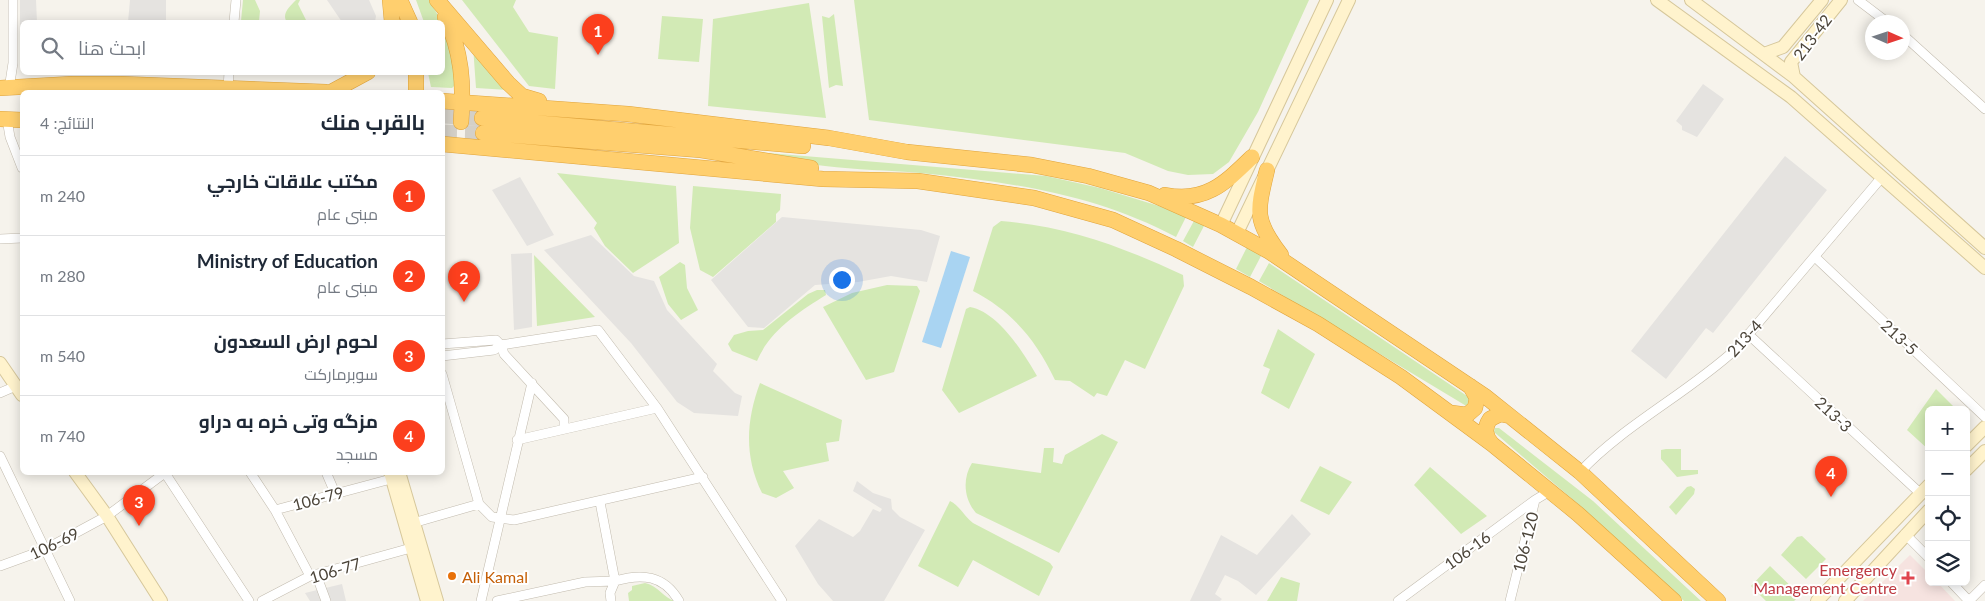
<!DOCTYPE html>
<html lang="ar">
<meta charset="utf-8">
<style>
:root{--surface:#fff;--page:#f2f2f3;--text:#1f2937;--muted:#747a83;--line:#e0e1e3;--accent:#fc3f1d}
body{margin:0;font-family:Lato,Cairo,sans-serif;background:var(--page);color:var(--text);direction:rtl}
.controls{position:absolute;right:15px;bottom:15px;display:grid;overflow:hidden;border-radius:8px;box-shadow:0 2px 12px #0003}
.controls button{width:45px;height:45px;display:grid;place-items:center;padding:0;border:0;border-bottom:1px solid var(--line);background:var(--surface);color:var(--text);font:25px sans-serif}
.compass{position:absolute;left:1865px;top:15px;width:45px;height:45px;border-radius:50%;background:var(--surface);box-shadow:0 2px 12px #0003;rotate:93deg}
.you{position:absolute;left:841px;top:279px;width:18px;height:18px;margin:-12px;border:4px solid #fff;border-radius:50%;background:#1a73e8;box-shadow:0 0 0 8px #1a73e833}
.badge{display:grid;place-items:center;width:32px;height:32px;border-radius:50%;background:var(--accent);color:#fff;font-size:16px;font-weight:700}
.pin{position:absolute;translate:-50% -41px;filter:drop-shadow(0 1px 2px #0008)}
.pin::after{content:'';position:absolute;top:26px;width:18px;height:15px;background:inherit;clip-path:polygon(0 0,100% 0,50% 100%)}
.list{margin:0;padding:0;list-style:none}
h2{display:flex;justify-content:space-between;align-items:center;height:65px;margin:0;padding:0 20px;font-size:21px}
h2 small{font-size:16px;font-weight:400;color:var(--muted)}
.list li{display:grid;grid-template-columns:32px 1fr auto;gap:15px;align-items:center;box-sizing:border-box;height:80px;padding:0 20px;border-top:1px solid var(--line)}
.list b{display:block;font-size:19px;white-space:nowrap}
.list p{margin:0;font-size:16px;white-space:nowrap;color:var(--muted)}
.list em{font-size:16px;font-style:normal;color:var(--muted)}
.icon{flex:none;width:28px;height:28px;fill:none;stroke:currentColor;stroke-width:2;stroke-linecap:round;stroke-linejoin:round}
.map{position:relative;flex:none;width:1985px;height:601px;overflow:hidden;direction:ltr}
.search{position:absolute;background:var(--surface);box-shadow:0 2px 12px #0003;left:20px;top:20px;width:425px;height:55px;display:flex;align-items:center;gap:12px;box-sizing:border-box;padding:0 18px;border-radius:8px;color:var(--muted);font-size:19px}
.panel{position:absolute;background:var(--surface);box-shadow:0 2px 12px #0003;left:20px;top:90px;width:425px;height:385px;border-radius:8px;direction:rtl}
.map>svg:first-child{display:block}
.medical{fill:#f6e3e0}
.green{fill:#d2eab5}
.parking{fill:#e5e3e0}
.water{fill:#a9d4f2}
.lines{fill:none;stroke-linecap:round;stroke-linejoin:round}
.highway-tunnel{stroke:#d4d0c8;stroke-width:15;stroke-dasharray:15 8;stroke-linecap:butt}
.street-casing{stroke:#c2bbae;stroke-width:10}
.secondary-casing{stroke:#d6c79b;stroke-width:14}
.highway-casing{stroke:#e0a43c;stroke-width:16}
.street{stroke:#fff;stroke-width:9}
.secondary{stroke:#fff3cd;stroke-width:12}
.highway{stroke:#ffcf6e;stroke-width:15}
.food-dot{fill:#e8710a;stroke:#fff;stroke-width:2}
.health-dot{fill:#e0444e;stroke:#fff;stroke-width:2}
.labels{text-anchor:middle;dominant-baseline:central;stroke-width:4;stroke-linejoin:round;paint-order:stroke}
.street-label{font-size:16px;fill:#4b4439;stroke:#fff}
.health-label{font-size:16px;fill:#be3a42;stroke:#fff;text-anchor:end}
.food-label{font-size:16px;fill:#c56008;stroke:#fff;text-anchor:start}
</style>
<div class="map">
<svg width="1985" height="601" viewBox="0 0 1985 601">
<rect width="100%" height="100%" fill="#f6f3ec"/>
<path class="medical" d="M1910 555 1929 574V582H1937L1955 601H1863Z"/>
<path class="green" d="M243 0H255L260 11 259 21H241Z
M296 0H300L298 4 307 22H287C281 14 290 6 296 0Z
M416 0H429L442 22H424Z
M462 0H516L513 7 529 32 558 37 555 89 529 86Z
M854 0H1309L1258 112 1229 162 1213 174 1188 175 1168 171 1125 153 869 120Z
M809 3 826 118 708 106 713 19Z
M834 14 843 86 836 85 829 88 822 16 829 18Z
M662 16 703 19 699 62 658 59Z
M442 23 449 38 457 83 452 88 431 87 428 73 442 72Z
M473 46 508 90 476 88Z
M720 149 1046 176 1100 188 1159 206 1186 217 1176 237C1095 194 1010 182 920 173 888 170 856 170 825 166 790 162 755 154 720 149Z
M557 173 676 186 679 243 633 273 605 246 594 228 597 223Z
M693 186 781 194 780 210 776 214V222L713 277 700 270 690 228Z
M1195 219 1205 224 1193 247 1183 241Z
M1001 221C1067 226 1123 247 1183 275L1184 286 1145 369 1125 360 1107 396 1097 393 1094 397 1070 381 1055 380C1036 340 1012 311 973 291L993 227Z
M1247 247 1261 256 1250 277 1236 269Z
M534 255 595 317 537 326Z
M680 262 685 265 687 288 698 310 681 320 668 304 659 277Z
M1269 263 1473 400 1468 407 1259 281Z
M887 285 917 286 920 291 894 372 866 380 823 307 852 293Z
M817 290H825L826 295C799 312 770 330 757 361L732 351 728 344 734 335 748 331 763 330 808 294Z
M970 307C998 312 1024 353 1037 376L959 413 942 390 966 309Z
M1278 329 1315 354 1289 409 1261 393 1270 369 1263 366Z
M760 383 842 420 839 441 826 443 829 461 783 471 794 488 776 498 762 493C744 456 746 421 760 383Z
M1936 389 1957 410H1929V450L1907 430Z
M1495 428H1499L1593 501 1701 601H1684L1585 510 1494 432Z
M1102 434 1118 442 1059 553 976 513C964 499 962 479 972 463L1041 473 1044 448H1054L1053 462 1062 464 1065 455Z
M1666 449H1681V470H1698V474L1677 477 1661 459V450Z
M1320 466 1352 482 1329 515 1300 501Z
M1430 467 1487 516 1461 534 1414 485Z
M1691 486 1695 489 1694 494 1676 515 1669 507 1687 487Z
M950 501C960 506 964 516 973 523L1050 563 1053 567 1039 596 973 560 958 587 918 566Z
M1802 536 1826 559 1806 579 1781 555 1797 537Z
M1770 566 1800 595 1794 601H1766L1751 586Z
M1281 577 1300 583 1297 601H1267Z
M645 583C659 586 663 598 675 601H629L628 593 632 590V586Z"/>
<path class="parking" d="M20 0H36L37 22H22V61H20Z
M130 0H166V22H128Z
M327 0H369L376 16 375 22H342Z
M1703 84 1724 99 1697 137 1682 130V126L1676 121Z
M1785 156 1827 190 1713 333 1706 328 1666 379 1631 351Z
M520 177 554 235 527 246 492 190Z
M782 217 921 230 940 236 927 282 891 276 858 282 815 285 764 328 748 327 711 280Z
M591 235 634 276 654 281 667 310 717 364 713 371 735 393 742 396 738 416 694 413 677 402 631 343 544 250Z
M532 253V327L514 330 511 254Z
M857 481 873 493 891 499 892 509 900 517 925 530 884 601H833L818 584 795 546 819 519 853 537 860 531 873 509 880 512 882 509 853 491Z
M1292 514 1311 534 1256 595 1238 581 1225 575 1215 594 1222 599 1220 601H1190L1221 535 1257 555Z
M342 584 346 601H310L305 593Z"/>
<path class="water" d="M951 251 970 257 941 348 922 342Z"/>
<g class="lines">
<path class="highway-tunnel" d="M442 116 482 118
M442 132 483 133"/>
<defs>
<path id="street" d="M1858 0 1887 22
M234 22 236 0
M1902 34 1985 109
M228 88 229 72
M9 89 13 63V0
M7 119 10 137 22 168
M0 239 22 238
M1815 257 1985 417
M1748 334 1921 494
M442 344 496 340 501 345 504 354 564 419V429
M442 356 494 350 501 345 598 330 657 408 782 601
M442 374 479 504 492 517 514 520 703 477
M0 393 16 386
M517 440 657 408
M0 456 70 601
M250 472 275 510 310 576
M326 472 335 493
M1580 472C1624 425 1688 393 1736 349L1882 177
M165 473 249 601
M275 510 391 479
M413 523 479 504
M1905 534 1929 558
M0 566 44 550 107 516 166 472
M316 574 326 601
M1951 582 1969 601 1985 585
M262 601 310 576 411 548
M481 601 532 383
M497 601 585 582 615 581 600 502
M611 601 610 593 615 581C642 573 664 575 679 601
M1398 601 1535 500
M1510 601 1535 500 1550 491"/>
<path id="secondary" d="M1657 0 1791 97 1985 268
M1691 0 1794 77 1985 248
M1764 54 1783 47 1822 0
M1794 77 1791 62 1841 0
M1221 225 1327 0
M1237 233 1349 0
M0 363 22 395
M1966 446 1985 427
M1966 470 1985 451
M75 472 107 516 161 601
M390 472 427 601
M399 472 437 601
M1817 601 1929 485
M1845 601 1929 510"/>
<path id="highway" d="M390 0 392 22
M400 0 410 22
M437 0 508 83 522 96 539 101
M445 17C462 51 464 85 461 122
M416 72V92
M0 88 72 84H121L326 92
M331 92 368 72
M442 101 628 114 829 138 907 152 1032 165 1088 176 1149 193 1221 225 1270 252 1486 397 1580 472 1718 601
M482 118 803 146
M0 119 22 120
M483 133 701 150 811 168
M442 144 823 179 918 181 1034 198 1113 220 1176 249 1251 287 1318 324 1401 377 1492 444 1578 514 1674 601
M1267 170C1257 212 1254 220 1281 255
M1165 195C1206 203 1225 183 1252 157
M1452 413 1467 415 1475 408 1477 398 1470 386
M1492 444C1485 436 1484 428 1490 419L1500 414 1510 416"/>
</defs>
<use href="#street" class="street-casing"/>
<use href="#secondary" class="secondary-casing"/>
<use href="#highway" class="highway-casing"/>
<use href="#street" class="street"/>
<use href="#secondary" class="secondary"/>
<use href="#highway" class="highway"/>
</g>
<circle class="food-dot" cx="452" cy="576" r="5"/>
<path class="health-dot" d="M1905.5 570.5h5v5h5v5h-5v5h-5v-5h-5v-5h5z"/>
<g class="labels">
<g class="street-label">
<text transform="translate(1812 37) rotate(-53)">213-42</text>
<text transform="translate(1900 337) rotate(43)">213-5</text>
<text transform="translate(1744 338) rotate(-48)">213-4</text>
<text transform="translate(1834 414) rotate(43)">213-3</text>
<text transform="translate(318 498) rotate(-15)">106-79</text>
<text transform="translate(1525 542) rotate(-76)">106-120</text>
<text transform="translate(54 543) rotate(-26)">106-69</text>
<text transform="translate(1467 550) rotate(-36)">106-16</text>
<text transform="translate(335 570) rotate(-17)">106-77</text>
</g>
<g class="health-label">
<text x="1897" y="569">Emergency<tspan x="1897" dy="18">Management Centre</tspan></text>
</g>
<g class="food-label">
<text x="462" y="576">Ali Kamal</text>
</g>
</g>
</svg>
<div class="controls">
<button>+</button>
<button>−</button>
<button><svg class="icon" aria-label="locate" viewBox="0 0 24 24"><circle cx="12" cy="12" r="6"/><path d="M12 2v4M12 18v4M2 12h4M18 12h4"/></svg></button>
<button><svg class="icon" aria-label="layers" viewBox="0 0 24 24"><path d="M12 4l9 5-9 5-9-5zM3 14l9 5 9-5"/></svg></button>
</div>
<svg class="compass" viewBox="-18 -18 36 36"><path d="M0-13l5 13h-10z" fill="#e53935"/><path d="M0 13l5-13h-10z" fill="#747a83"/></svg>
<div class="you"></div>
<div class="pin badge" style="left:598px;top:55px">1</div>
<div class="pin badge" style="left:464px;top:302px">2</div>
<div class="pin badge" style="left:139px;top:526px">3</div>
<div class="pin badge" style="left:1831px;top:497px">4</div>
<div class="search"><svg class="icon" aria-label="search" viewBox="0 0 24 24"><circle cx="10" cy="10" r="6"/><path d="M15 15l6 6"/></svg>ابحث هنا</div>
<section class="panel">
<h2>بالقرب منك<small>النتائج: 4</small></h2>
<ul class="list">
<li><span class="badge">1</span><div><b>مكتب علاقات خارجي</b><p>مبنى عام</p></div><em>240 m</em></li>
<li><span class="badge">2</span><div><b>Ministry of Education</b><p>مبنى عام</p></div><em>280 m</em></li>
<li><span class="badge">3</span><div><b>لحوم ارض السعدون</b><p>سوبرماركت</p></div><em>540 m</em></li>
<li><span class="badge">4</span><div><b>مزگه وتى خره به دراو</b><p>مسجد</p></div><em>740 m</em></li>
</ul>
</section>
</div>
